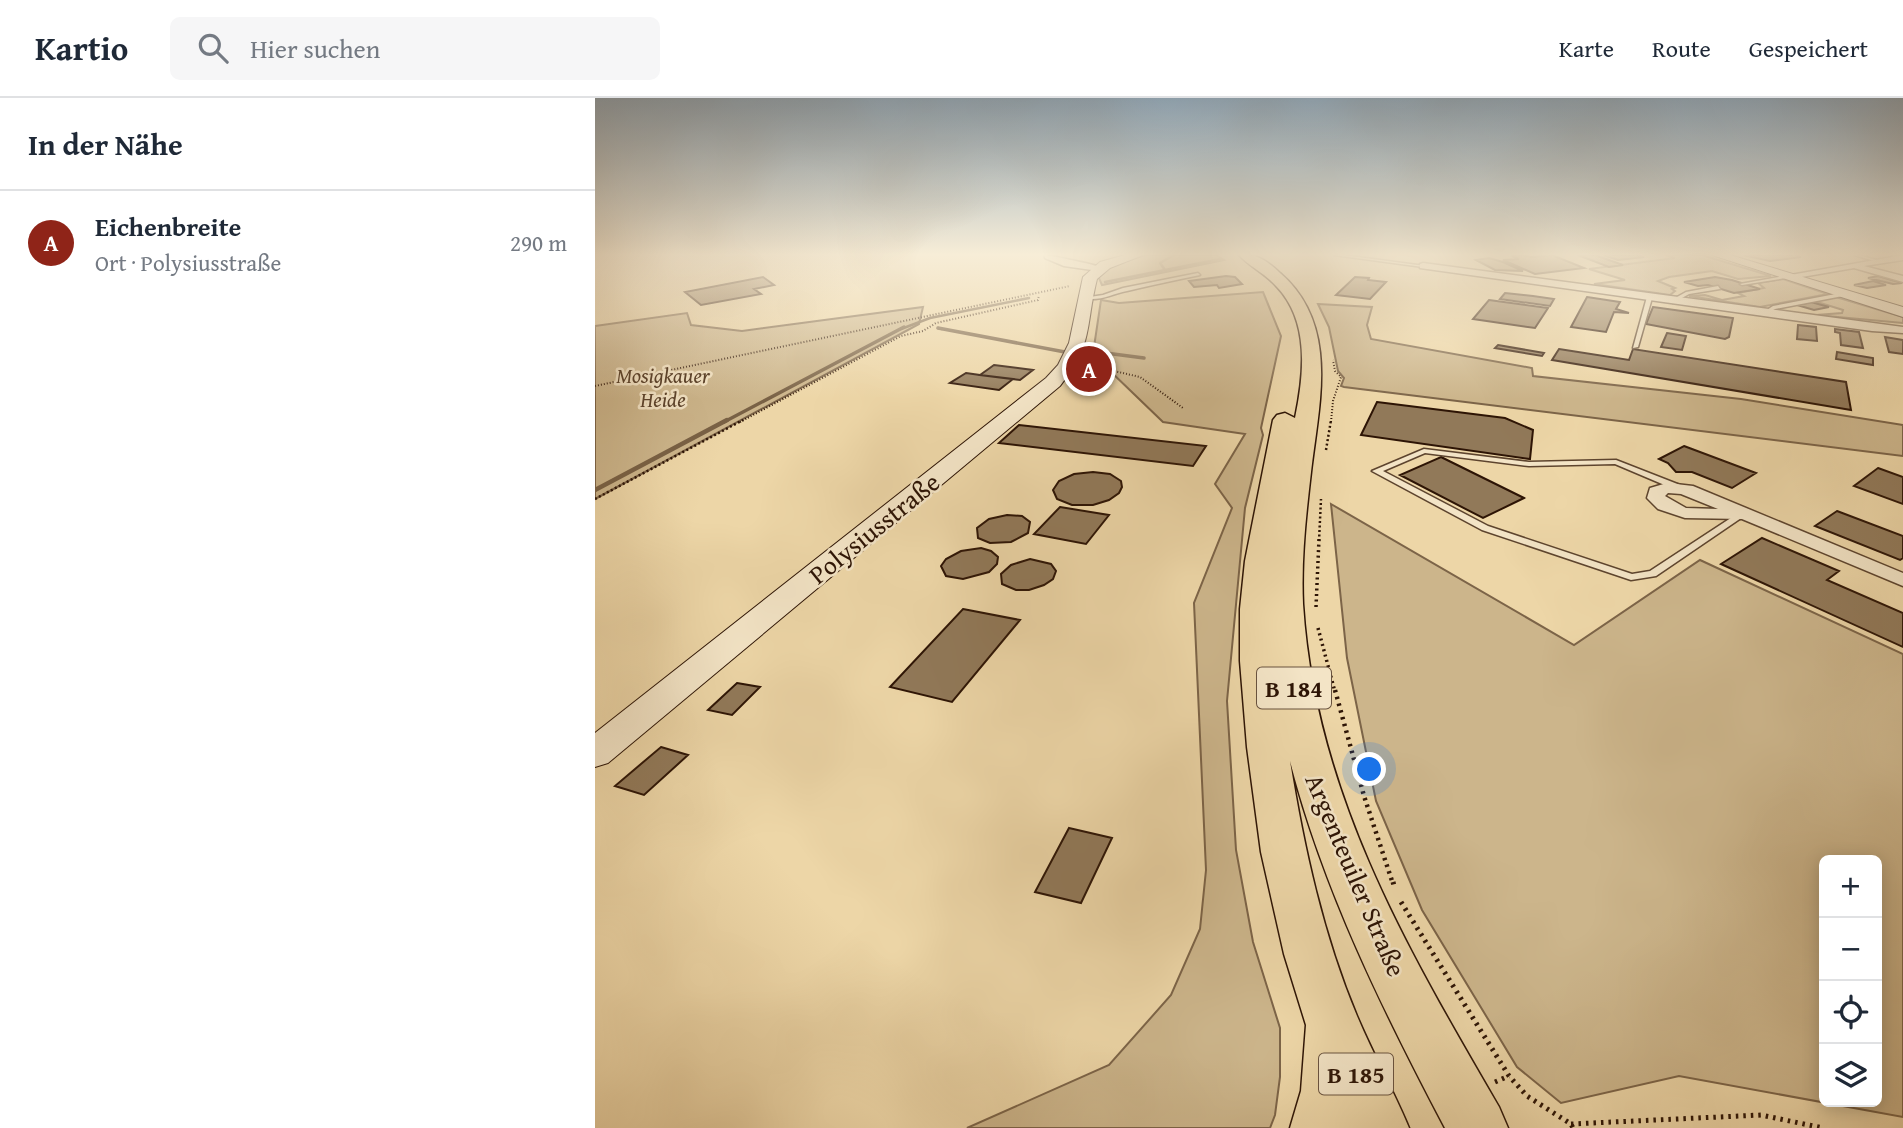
<!DOCTYPE html>
<html lang="de">
<meta charset="utf-8">
<style>
:root{--surface:#fff;--page:#f6f6f7;--text:#1f2937;--muted:#747a83;--line:#e0e1e3;--accent:#8f2418}
body{margin:0;font-family:"Gentium Book Plus",serif;background:var(--page);color:var(--text)}
.controls{position:absolute;right:21px;bottom:21px;display:grid;overflow:hidden;border-radius:10px;box-shadow:0 4px 18px #0003}
.controls button{width:63px;height:63px;display:grid;place-items:center;padding:0;border:0;border-bottom:2px solid var(--line);background:var(--surface);color:var(--text);font:35px sans-serif}
.you{position:absolute;left:775px;top:672px;width:24px;height:24px;margin:-18px;border:5px solid #fff;border-radius:50%;background:#1a73e8;box-shadow:0 0 0 10px #1a73e833}
.badge{display:grid;place-items:center;width:46px;height:46px;border-radius:50%;background:var(--accent);color:#fff;font-size:23px;font-weight:700}
.pin{position:absolute;translate:-50% -50%;border:4px solid #fff;box-shadow:0 2px 7px #0006}
.list{margin:0;padding:0;list-style:none}
h2{display:flex;justify-content:space-between;align-items:center;height:91px;margin:0;padding:0 28px;font-size:30px}
h2 small{font-size:23px;font-weight:400;color:var(--muted)}
.list li{display:grid;grid-template-columns:46px 1fr auto;gap:21px;align-items:center;box-sizing:border-box;height:105px;padding:0 28px;border-top:2px solid var(--line)}
.list b{display:block;font-size:26px;white-space:nowrap}
.list p{margin:0;font-size:23px;white-space:nowrap;color:var(--muted)}
.list em{font-size:23px;font-style:normal;color:var(--muted)}
.icon{flex:none;width:38px;height:38px;fill:none;stroke:currentColor;stroke-width:2;stroke-linecap:round;stroke-linejoin:round}
.map{position:relative;flex:none;width:1308px;height:1030px;overflow:hidden}
header{display:flex;align-items:center;gap:42px;box-sizing:border-box;height:98px;padding:0 35px;background:var(--surface);border-bottom:2px solid var(--line)}
header strong{font-size:33px}
nav{display:flex;gap:38px;margin-inline-start:auto;font-size:24px}
.search{width:490px;height:63px;background:var(--page);display:flex;align-items:center;gap:18px;box-sizing:border-box;padding:0 24px;border-radius:10px;color:var(--muted);font-size:26px}
main{display:flex}
aside{flex:1;background:var(--surface)}
.map>svg:first-child{display:block}
.green{fill:#ccb58b;stroke:#7c6448;stroke-width:2;fill-rule:evenodd}
.lines{fill:none;stroke-linecap:round;stroke-linejoin:round}
.stream-far2{stroke:#796145;stroke-width:2.5}
.stream-far1{stroke:#796145;stroke-width:3.5}
.stream{stroke:#796145;stroke-width:4.5}
.building{fill:#917959;stroke:#2d1405;stroke-width:2}
.lane-casing{stroke:#5d442e;stroke-width:3}
.street-casing{stroke:#5d442e;stroke-width:3}
.secondary-casing{stroke:#2d1405;stroke-width:2}
.primary-casing{stroke:#2d1405;stroke-width:3}
.path-far4{stroke:#2d1405;stroke-width:2;stroke-dasharray:1 2;stroke-linecap:butt}
.path-far3{stroke:#2d1405;stroke-width:2.5;stroke-dasharray:2 2.5;stroke-linecap:butt}
.path-far2{stroke:#2d1405;stroke-width:3.5;stroke-dasharray:2 3.5;stroke-linecap:butt}
.path-far1{stroke:#2d1405;stroke-width:4.5;stroke-dasharray:2.5 4.5;stroke-linecap:butt}
.path{stroke:#2d1405;stroke-width:5;stroke-dasharray:2.5 5;stroke-linecap:butt}
.lane{fill:#f3e4c6;fill-rule:evenodd}
.street{fill:#f3e4c6;fill-rule:evenodd}
.secondary{fill:#f3e4c6;fill-rule:evenodd}
.primary{fill:#edd6a7;fill-rule:evenodd}
.labels{text-anchor:middle;dominant-baseline:central;stroke-width:5;stroke-linejoin:round;paint-order:stroke}
.far-park-label{font-size:21px;font-style:italic;fill:#5d442d;stroke:#f3e4c6}
.shield{fill:#f3e4c6;stroke:#68523f;stroke-width:2}
.shield-label{font-size:24px;font-weight:bold;fill:#2d1405}
.street-label{font-size:26px;fill:#2d1405;stroke:#f3e4c6}
</style>
<header>
<strong>Kartio</strong>
<div class="search"><svg class="icon" aria-label="search" viewBox="0 0 24 24"><circle cx="10" cy="10" r="6"/><path d="M15 15l6 6"/></svg>Hier suchen</div>
<nav><a>Karte</a><a>Route</a><a>Gespeichert</a></nav>
</header>
<main>
<aside>
<h2>In der Nähe<small></small></h2>
<ul class="list">
<li><span class="badge">A</span><div><b>Eichenbreite</b><p>Ort · Polysiusstraße</p></div><em>290 m</em></li>
</ul>
</aside>
<div class="map">
<svg width="1308" height="1030" viewBox="0 0 1308 1030">
<rect width="100%" height="100%" fill="#edd6a7"/>
<filter id="stains"><feTurbulence type="fractalNoise" baseFrequency=".00286" numOctaves="4"/><feColorMatrix values="0 0 0 0 .2 0 0 0 0 .09 0 0 0 0 .02 0 0 0 .5 -.17"/></filter>
<radialGradient id="worn" r=".72"><stop offset=".6" stop-color="#630" stop-opacity="0"/><stop offset="1" stop-color="#630" stop-opacity=".3"/></radialGradient>
<path class="green" d="M551 157H621L629 162 507 187 503 178 512 169Z
M1071 157H1107L1176 178 1143 181 1117 173 1074 179 1063 183 1080 190 1077 191 1080 193 1075 197 999 186 1030 182 994 171 1080 160Z
M1188 181 1233 196 1165 209 1094 198 1110 197 1127 202 1149 198 1143 195 1169 190 1163 185Z
M668 194 686 238 666 330 668 337 650 410 632 603 641 752 658 844 685 930V979L680 1017 675 1030H372L514 967 576 897 605 831 611 772 599 505 637 410 620 386 650 336 568 324 514 272 493 268 499 249 506 202 524 205Z
M1241 199 1308 219V225L1221 217 1247 215 1248 212 1219 203Z
M723 206 777 209 772 227 776 241 937 270 938 278 1146 301 1308 327V358L749 289 746 288 749 280 743 273 734 229Z
M328 209 324 226 0 401V228L92 215 96 227 147 233Z
M736 406 979 547 1105 462 1308 556V1019L1084 978 966 1005 922 969 827 812 781 703 752 560ZM1229 762H1282V1004H1229Z"/>
<g class="lines">
<path class="stream-far2" d="M570 172 565 165 579 157
M510 184 625 161
M343 230 347 231
M306 231 335 220 434 200"/>
<path class="stream-far1" d="M343 230 470 254
M503 254 549 260
M129 324 309 229"/>
<path class="stream" d="M0 392 132 322"/>
</g>
<path class="building" d="M928 157 937 159 957 157 989 170 940 176 908 162 924 161 917 158Z
M983 157H1000L1028 167 1014 169Z
M1008 157H1042L1049 159 1023 162Z
M1148 157H1200L1206 159 1175 163Z
M894 160 908 164 928 173 900 172 881 162Z
M631 178 640 179 647 186 624 190 622 187 599 189 594 183Z
M1283 178 1307 185 1298 186 1273 180Z
M168 179 179 187 159 191 166 196 106 207 90 194Z
M760 179 774 180 773 182 791 184 775 201 741 197Z
M1120 179 1137 182 1165 191 1139 195 1113 187 1103 188 1089 184Z
M1278 183 1291 187 1272 190 1259 187Z
M910 195 938 198 959 201 955 208 905 201Z
M992 199 1025 204 1021 211 1034 215 1019 214 1011 234 976 229Z
M894 202 953 210 940 230 878 221Z
M1216 204 1234 209 1219 212 1202 207Z
M1058 209 1138 220 1134 239 1130 241 1051 226Z
M1203 227 1221 229 1222 243 1202 241Z
M1240 231 1264 234 1268 250 1246 247 1245 235 1240 234Z
M1072 235 1091 238 1087 252 1066 249Z
M1290 239 1308 242V256L1294 254Z
M903 247 949 255 947 258 900 250Z
M964 251 1034 262 1038 251 1251 284 1256 312 957 262Z
M1242 254 1278 260V267L1241 261Z
M399 267 438 272 425 282 385 277Z
M371 275 385 277 418 281 404 292 355 285Z
M782 304 910 320 938 332 935 361 766 337Z
M424 327 611 348 598 368 404 345Z
M1089 348 1161 375 1137 390 1097 374H1081L1073 365 1064 361Z
M846 359 929 400 888 420 805 377Z
M1283 370 1308 379V406L1259 388Z
M498 374 515 376 526 383 527 389 524 395 514 402 498 407H477L462 401 458 392 464 383 479 376Z
M465 409 514 417 491 446 439 436Z
M1242 413 1308 438V460L1305 462 1220 428Z
M412 417 427 418 435 424 433 435 416 444 395 445 383 440 382 430 394 421Z
M1167 440 1244 473 1232 482 1308 515V549L1126 466Z
M386 450 396 453 403 459 402 466 394 474 368 481 351 478 346 468 351 461 366 453Z
M435 461 456 466 461 473 458 481 449 487 434 492H421L407 486 406 476 416 467Z
M368 511 425 522 357 604 295 589Z
M142 585 165 589 137 617 113 612Z
M66 649 93 657 49 697 20 688Z
M474 730 517 740 486 805 440 794Z"/>
<g class="lines">
<defs>
<path id="lane" d="M739 157H748L830 168 828 169Z
M1259 157H1264L1285 163 1283 164Z
M603 175 605 177C581 182 556 187 532 193 517 196 504 204 488 200L508 197 528 190Z
M1195 177 1197 179 1147 187 1145 186Z
M1123 188 1125 191 1094 196 1078 205 1075 203 1091 194Z
M1251 194 1253 197 1180 211 1178 212 1180 216 1177 218 1172 212 1178 208Z
M1052 199 1057 200 1043 249 1038 250Z
M829 351 934 364 1021 362 1085 387V391H1079L1020 366 934 368 830 355 788 373 893 428 1037 476 1055 473 1145 414H1151L1152 416 1061 478 1036 482 887 432 777 373Z"/>
<path id="street" d="M449 157C455 157 505 168 509 170L504 173 469 168 450 160Z
M1308 157V162L1269 168 1308 178V184L1259 170 1195 181 1190 178Z
M828 165 1308 229V235L1277 233 825 170V166Z
M1072 385 1098 388 1308 475V488L1147 421 1090 420 1063 411 1052 400 1055 390ZM1073 395 1086 396 1123 411 1091 410 1070 398Z"/>
<path id="secondary" d="M530 157H548L515 170 502 181C490 229 499 246 465 288L13 665 0 669V635L451 280 463 267 474 245 488 179 505 164Z
M1117 157H1135L1308 209V219Z"/>
<path id="primary" d="M644 157C662 155 672 163 685 175 745 227 724 305 716 374 711 417 706 462 708 506 720 695 811 849 904 1009L913 1030H850C788 912 729 793 695 663 709 750 728 837 762 918 778 956 798 992 814 1030H695L706 993 711 927 689 856 666 754 652 649 645 563V511L650 463 678 322 682 317 690 315 700 320C709 277 715 224 682 189 671 176 655 169 644 157Z"/>
</defs>
<use href="#lane" class="lane-casing"/>
<use href="#street" class="street-casing"/>
<use href="#secondary" class="secondary-casing"/>
<use href="#primary" class="primary-casing"/>
<path class="path-far4" d="M493 267 545 279 588 310
M0 288 475 188
M145 324 306 238 328 233 341 225 443 202 444 197
M736 324 738 303 746 279 740 273 738 262"/>
<path class="path-far3" d="M731 352 736 322
M0 401 148 322
M724 443 726 401"/>
<path class="path-far2" d="M721 509 724 441
M723 530 740 594"/>
<path class="path-far1" d="M740 592 769 698 798 786"/>
<path class="path" d="M798 784 800 791
M806 804 914 978 932 998 976 1026 978 1030
M900 984 914 978
M976 1026 1166 1017 1228 1030"/>
<use href="#lane" class="lane"/>
<use href="#street" class="street"/>
<use href="#secondary" class="secondary"/>
<use href="#primary" class="primary"/>
</g>
<linearGradient id="sky" x2="0" y2="1"><stop stop-color="#90a7b8"/><stop offset="0.52" stop-color="#f7edd7"/><stop offset="1" stop-color="#f7edd7" stop-opacity="0"/></linearGradient>
<rect width="1308" height="301" fill="url(#sky)"/>
<g class="labels">
<g class="far-park-label">
<text x="68" y="277">Mosigkauer<tspan x="68" dy="24">Heide</tspan></text>
</g>
<g class="shield">
<rect x="662" y="569.5" width="74" height="41" rx="5"/>
<rect x="724" y="955.5" width="74" height="41" rx="5"/>
</g>
<g class="shield-label">
<text x="699" y="590">B 184</text>
<text x="761" y="976">B 185</text>
</g>
<g class="street-label">
<text transform="translate(279 430) rotate(-39)">Polysiusstraße</text>
<text transform="translate(761 777) rotate(67)">Argenteuiler Straße</text>
</g>
</g>
<rect width="100%" height="100%" filter="url(#stains)"/>
<rect width="100%" height="100%" fill="url(#worn)"/>
</svg>
<div class="controls">
<button>+</button>
<button>−</button>
<button><svg class="icon" aria-label="locate" viewBox="0 0 24 24"><circle cx="12" cy="12" r="6"/><path d="M12 2v4M12 18v4M2 12h4M18 12h4"/></svg></button>
<button><svg class="icon" aria-label="layers" viewBox="0 0 24 24"><path d="M12 4l9 5-9 5-9-5zM3 14l9 5 9-5"/></svg></button>
</div>
<div class="you"></div>
<div class="pin badge" style="left:494px;top:271px">A</div>
</div>
</main>
